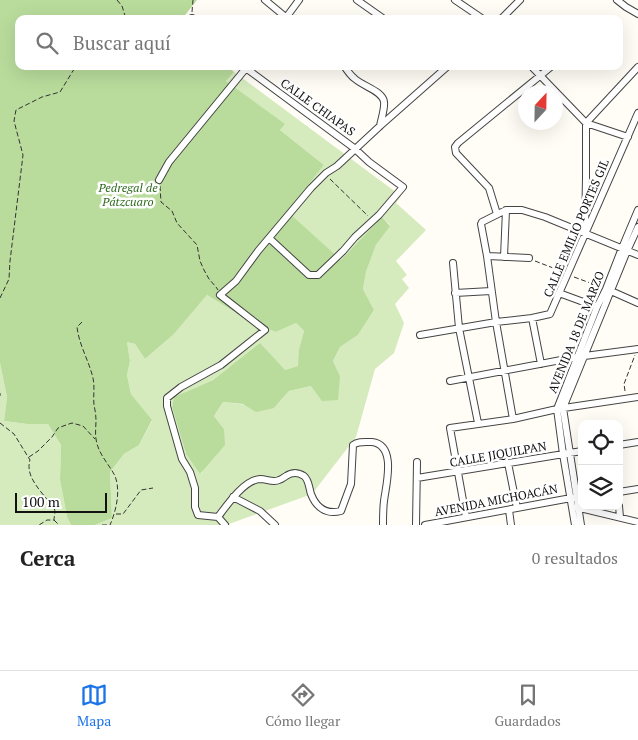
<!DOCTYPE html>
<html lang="es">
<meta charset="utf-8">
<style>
:root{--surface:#fff;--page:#f6f6f6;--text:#222;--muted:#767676;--line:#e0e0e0;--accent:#1a73e8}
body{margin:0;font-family:"PT Serif",serif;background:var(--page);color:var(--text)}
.controls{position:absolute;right:15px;bottom:15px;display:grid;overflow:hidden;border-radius:10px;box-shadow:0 5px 20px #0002}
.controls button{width:45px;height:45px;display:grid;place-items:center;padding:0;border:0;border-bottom:1px solid var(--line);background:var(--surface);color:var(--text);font:25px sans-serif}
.compass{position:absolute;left:518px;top:85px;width:45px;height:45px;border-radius:50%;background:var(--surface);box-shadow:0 5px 20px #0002;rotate:22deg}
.scale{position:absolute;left:15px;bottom:12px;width:92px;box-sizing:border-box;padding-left:5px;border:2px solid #111;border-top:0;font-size:14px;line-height:18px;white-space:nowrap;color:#111;-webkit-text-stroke:4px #fff;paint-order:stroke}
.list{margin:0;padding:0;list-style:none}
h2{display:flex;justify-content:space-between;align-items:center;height:65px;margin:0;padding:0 20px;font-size:21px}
h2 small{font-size:16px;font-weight:400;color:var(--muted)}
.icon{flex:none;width:28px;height:28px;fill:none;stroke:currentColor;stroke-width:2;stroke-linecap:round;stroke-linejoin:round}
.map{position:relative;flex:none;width:638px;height:525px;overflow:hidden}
.search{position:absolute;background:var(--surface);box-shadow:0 5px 20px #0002;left:15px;right:15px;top:15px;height:55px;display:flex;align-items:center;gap:12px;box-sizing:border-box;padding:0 18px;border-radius:10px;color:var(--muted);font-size:19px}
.sheet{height:145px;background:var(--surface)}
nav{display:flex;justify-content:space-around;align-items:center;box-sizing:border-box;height:70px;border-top:1px solid var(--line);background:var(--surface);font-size:14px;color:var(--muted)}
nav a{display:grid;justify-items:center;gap:2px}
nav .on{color:var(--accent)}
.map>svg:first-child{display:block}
.green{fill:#d5ebbd}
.forest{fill:#b9dc9c}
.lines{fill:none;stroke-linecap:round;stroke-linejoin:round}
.street-casing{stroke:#444;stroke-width:8}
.path{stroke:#333;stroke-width:1;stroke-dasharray:5 2.5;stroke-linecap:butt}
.street{stroke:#fff;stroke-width:6}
.labels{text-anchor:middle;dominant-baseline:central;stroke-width:5;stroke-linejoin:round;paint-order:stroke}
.street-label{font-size:12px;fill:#111;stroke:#fff}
.park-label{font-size:12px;font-style:italic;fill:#2f6b1f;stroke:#fff}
</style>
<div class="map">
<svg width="638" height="525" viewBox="0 0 638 525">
<rect width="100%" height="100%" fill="#fffdf5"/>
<path class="green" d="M234 72 401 196 396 203 426 230 396 261 407 275 402 279 409 288 395 304 404 323 394 353 375 369 356 437 312 494 226 525H95L112 518 110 472 124 454 139 445 152 421 131 394 127 375 130 361 127 342 135 344 145 359 174 334 207 295 252 323 276 332 296 323 304 331 299 349V366L285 370 231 366 213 380 174 397 172 407 186 454 201 474 224 429 214 416 223 402 274 408 289 391 311 386 340 376 333 361 340 347 358 335 374 310 363 289 366 272 376 245 390 225 382 217 341 261 286 210 324 165 280 130 284 124 226 81Z
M0 363 7 397 4 421 27 424H48L61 445 60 480 67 517 71 525H0Z"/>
<path class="forest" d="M0 0H197L182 19H19V66H228L234 72 226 81 285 124 280 130 324 165 287 211 341 260 382 217 390 226 376 245 366 272 363 289 374 310 358 335 340 347 333 361 340 376 338 400 322 401 311 386 289 391 274 408 256 412 243 404 223 402 214 416 224 429 225 445 200 474 186 454 172 407 174 397 213 380 260 343 285 370 298 366 299 349 304 331 296 323 276 332 252 323 207 295 174 334 145 359 135 344 127 342 130 361 127 375 131 394 152 420 139 445 124 454 110 472 112 518 95 525H71L67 517 60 480 61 445 48 424H27L4 421 7 397 0 363Z"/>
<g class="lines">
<defs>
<path id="street" d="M265 0 288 19
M357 0 384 19
M455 0 483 19
M617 0 626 7 638 14
M192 18V19
M285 19 299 0
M501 19 520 0
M243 66 354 148 369 162 403 187 379 215 355 237 343 251 318 275H309L269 238
M344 66C347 70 350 75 354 78 362 86 383 91 384 102 385 108 381 120 380 126
M531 66 586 123 628 137
M586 123 638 67
M159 180 169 162 247 67
M497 214 489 188 456 153 455 147 458 143 552 66
M585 230 586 178V123
M487 256 529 258
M504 257 506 210
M453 263 459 328 478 423
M611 291 638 303
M455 293 491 291
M559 293 597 307
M532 318 541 364
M420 335 496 322 532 318 550 314 638 113
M450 381 577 357 638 349
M513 419 496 322 487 256 481 224 482 222 506 210H522L545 217 638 255
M619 445 638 442
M508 463 517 508
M417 478 582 451
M619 492 638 489
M233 497 260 511 275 525
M619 506 620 517
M576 507 638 522
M509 510 511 525
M218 517 198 515 195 507V488L190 472 182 459 167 406V398L181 387 221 365 265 330 220 295 236 281 258 251 311 188 326 173 337 166 380 126 448 66
M218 517C227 505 244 480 260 479 267 479 273 483 279 480 282 479 284 477 286 476 292 472 298 472 304 476 309 480 309 488 311 494 316 507 326 515 341 511L351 484 353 445C358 441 365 442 372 442 397 445 386 485 384 501 383 509 383 517 383 525
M218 517 225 525
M466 517 450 428 513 419 557 409 638 397
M416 525 417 462
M425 525 582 496
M575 525 563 454 557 409 597 307 606 289 622 248 638 210
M581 525 563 408 627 251 638 227"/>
</defs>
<use href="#street" class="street-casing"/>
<path class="path" d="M117 0 122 6 126 19
M192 12 193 0
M330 179 368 216
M160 186 161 202 172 211 177 223 197 245 200 261 204 270 209 279 216 287 218 290
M535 261 561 271
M574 277 601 287
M0 298 9 279 10 261 23 155 14 121 16 110 42 97 60 92 76 66
M82 322 77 327C79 345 89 361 93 378 95 387 93 396 94 405 95 410 96 415 96 420 96 426 95 433 96 439 98 454 109 464 115 476 121 491 116 511 110 525
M625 391 624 384 635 355
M0 393V396
M0 423 14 434 30 460C25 476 40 490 49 502 52 505 55 508 55 512 55 513 54 518 54 520H47L39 525
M29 457 38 451 52 437 58 428 66 425 72 423 83 426 95 439
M116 514H123L141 490 153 488
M54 520 59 525
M102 525H107"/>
<use href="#street" class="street"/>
</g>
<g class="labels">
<g class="street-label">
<text transform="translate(318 107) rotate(36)">CALLE CHIAPAS</text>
<text transform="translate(576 228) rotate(-67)">CALLE EMILIO PORTES GIL</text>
<text transform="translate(576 332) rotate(-68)">AVENIDA 18 DE MARZO</text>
<text transform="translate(498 454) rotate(-10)">CALLE JIQUILPAN</text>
<text transform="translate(496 500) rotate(-11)">AVENIDA MICHOACÁN</text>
</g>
<g class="park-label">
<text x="128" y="187">Pedregal de<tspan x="128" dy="14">Pátzcuaro</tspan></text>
</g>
</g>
</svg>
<div class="controls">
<button><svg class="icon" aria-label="locate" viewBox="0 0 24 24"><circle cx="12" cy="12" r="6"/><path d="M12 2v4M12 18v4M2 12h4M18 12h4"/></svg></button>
<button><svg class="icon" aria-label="layers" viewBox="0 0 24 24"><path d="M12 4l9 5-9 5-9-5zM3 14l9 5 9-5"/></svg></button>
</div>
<svg class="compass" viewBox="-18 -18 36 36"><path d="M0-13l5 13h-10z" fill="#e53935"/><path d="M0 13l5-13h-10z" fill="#767676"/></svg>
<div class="scale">100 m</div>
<div class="search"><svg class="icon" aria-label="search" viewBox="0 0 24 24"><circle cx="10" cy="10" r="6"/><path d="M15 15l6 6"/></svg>Buscar aquí</div>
</div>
<section class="sheet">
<h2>Cerca<small>0 resultados</small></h2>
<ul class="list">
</ul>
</section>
<nav>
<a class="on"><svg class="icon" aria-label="map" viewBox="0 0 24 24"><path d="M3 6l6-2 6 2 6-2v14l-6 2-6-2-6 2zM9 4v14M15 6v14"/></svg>Mapa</a>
<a><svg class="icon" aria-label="directions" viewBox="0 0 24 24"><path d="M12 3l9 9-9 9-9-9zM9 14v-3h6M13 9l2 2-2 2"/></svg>Cómo llegar</a>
<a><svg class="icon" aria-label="saved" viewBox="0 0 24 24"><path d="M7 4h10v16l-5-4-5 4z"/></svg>Guardados</a>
</nav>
